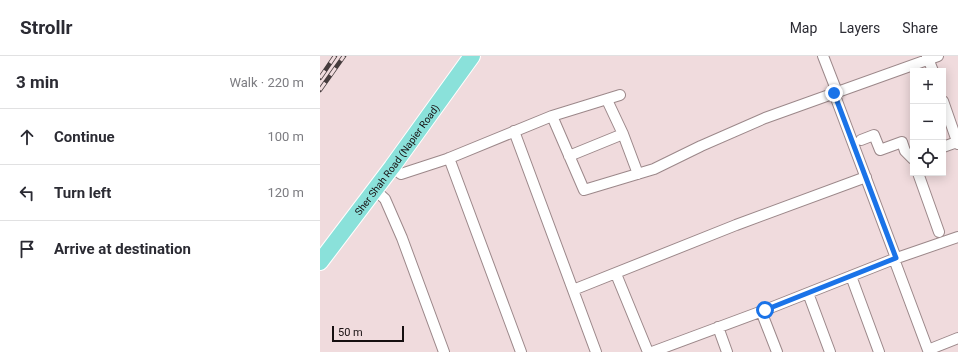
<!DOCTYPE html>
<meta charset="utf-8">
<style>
:root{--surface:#fff;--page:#f2f2f3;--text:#2b2b33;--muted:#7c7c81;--line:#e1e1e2}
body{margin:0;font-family:Roboto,sans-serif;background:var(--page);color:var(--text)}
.controls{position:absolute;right:12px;top:12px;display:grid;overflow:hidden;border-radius:0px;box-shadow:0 2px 10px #0003}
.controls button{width:36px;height:36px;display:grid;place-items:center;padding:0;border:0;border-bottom:1px solid var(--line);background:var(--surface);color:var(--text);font:20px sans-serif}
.scale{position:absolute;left:12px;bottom:10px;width:72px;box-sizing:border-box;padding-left:4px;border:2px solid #160f10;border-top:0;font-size:11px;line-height:14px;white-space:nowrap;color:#160f10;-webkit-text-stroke:3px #f0dbdd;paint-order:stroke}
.stop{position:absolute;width:12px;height:12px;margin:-9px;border:3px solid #1a73e8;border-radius:50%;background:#fff}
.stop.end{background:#1a73e8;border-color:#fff;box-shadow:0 1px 4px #0008}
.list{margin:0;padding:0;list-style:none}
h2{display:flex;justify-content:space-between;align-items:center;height:52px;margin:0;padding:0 16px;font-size:17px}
h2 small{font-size:13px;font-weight:400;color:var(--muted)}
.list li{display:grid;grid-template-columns:26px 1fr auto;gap:12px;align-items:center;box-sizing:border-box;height:56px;padding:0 16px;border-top:1px solid var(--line)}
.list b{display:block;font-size:15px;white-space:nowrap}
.list em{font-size:13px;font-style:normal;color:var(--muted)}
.icon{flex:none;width:22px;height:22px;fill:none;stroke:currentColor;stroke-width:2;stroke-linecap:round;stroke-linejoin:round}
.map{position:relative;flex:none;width:638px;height:296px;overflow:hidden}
header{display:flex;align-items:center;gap:24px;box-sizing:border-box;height:56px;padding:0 20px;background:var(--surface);border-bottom:1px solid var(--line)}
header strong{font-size:19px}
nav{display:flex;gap:22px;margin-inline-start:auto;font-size:14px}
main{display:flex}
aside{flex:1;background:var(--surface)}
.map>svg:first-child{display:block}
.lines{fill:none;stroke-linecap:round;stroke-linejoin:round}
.street-casing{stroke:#9c888a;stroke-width:12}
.primary-casing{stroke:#fff;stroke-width:18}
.street{stroke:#fff;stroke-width:10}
.primary{stroke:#8ae1da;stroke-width:16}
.rail-casing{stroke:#463c3d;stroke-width:4.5}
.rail{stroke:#f0dbdd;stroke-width:3;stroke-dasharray:9;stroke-linecap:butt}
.route{stroke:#1a73e8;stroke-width:5}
.labels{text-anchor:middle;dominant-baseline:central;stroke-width:3;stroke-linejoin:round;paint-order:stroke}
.street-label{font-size:10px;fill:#160f10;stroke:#f0dbdd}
</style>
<header>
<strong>Strollr</strong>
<nav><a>Map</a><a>Layers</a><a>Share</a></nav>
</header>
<main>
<aside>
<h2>3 min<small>Walk · 220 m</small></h2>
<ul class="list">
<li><svg class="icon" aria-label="ahead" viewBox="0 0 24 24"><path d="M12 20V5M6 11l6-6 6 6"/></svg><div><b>Continue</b></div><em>100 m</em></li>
<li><svg class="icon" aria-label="left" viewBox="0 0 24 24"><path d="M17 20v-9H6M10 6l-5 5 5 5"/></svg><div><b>Turn left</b></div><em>120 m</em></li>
<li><svg class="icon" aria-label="arrive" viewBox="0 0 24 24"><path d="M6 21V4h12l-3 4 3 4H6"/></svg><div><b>Arrive at destination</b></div></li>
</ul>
</aside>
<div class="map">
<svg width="638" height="296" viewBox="0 0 638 296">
<rect width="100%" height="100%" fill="#f0dbdd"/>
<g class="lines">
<defs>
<path id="street" d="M503 0 517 36
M607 0 613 15
M514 37 576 202
M287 44 303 78 318 118
M623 45 638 88
M232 60 264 134 334 113 381 90 445 62 618 0
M194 75 276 296
M541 84 554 79 560 94 582 86 585 95 593 103
M623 91 637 86
M249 100 303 78
M129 102 201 296
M72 111 81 118 127 103 232 60 300 39
M598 117 619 176
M55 134 65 143 82 182 124 296
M574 203 638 181
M296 218 328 296
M531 220 559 296
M253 234 416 169 546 121
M488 237 510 296
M441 255 457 296
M398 271 407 296
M332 296 445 254 574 203 608 294
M609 296 608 294 638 282"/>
<g id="primary">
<path id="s1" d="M0 206 72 111 152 0"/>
</g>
</defs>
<use href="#street" class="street-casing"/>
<use href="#primary" class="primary-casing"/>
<use href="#street" class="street"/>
<use href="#primary" class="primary"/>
<defs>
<path id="rail" d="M0 22 15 0
M0 34 24 0"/>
</defs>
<use href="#rail" class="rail-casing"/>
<use href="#rail" class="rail"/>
</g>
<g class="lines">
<path class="route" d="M445 254 576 202 514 37"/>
</g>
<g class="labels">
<g class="street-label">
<text stroke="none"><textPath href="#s1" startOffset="128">Sher Shah Road (Napier Road)</textPath></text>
</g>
</g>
</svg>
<div class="controls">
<button>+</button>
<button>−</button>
<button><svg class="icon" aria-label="locate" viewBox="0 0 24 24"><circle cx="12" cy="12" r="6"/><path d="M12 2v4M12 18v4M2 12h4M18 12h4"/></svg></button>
</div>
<div class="scale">50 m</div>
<div class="stop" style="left:445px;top:254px"></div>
<div class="stop end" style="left:514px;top:37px"></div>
</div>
</main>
